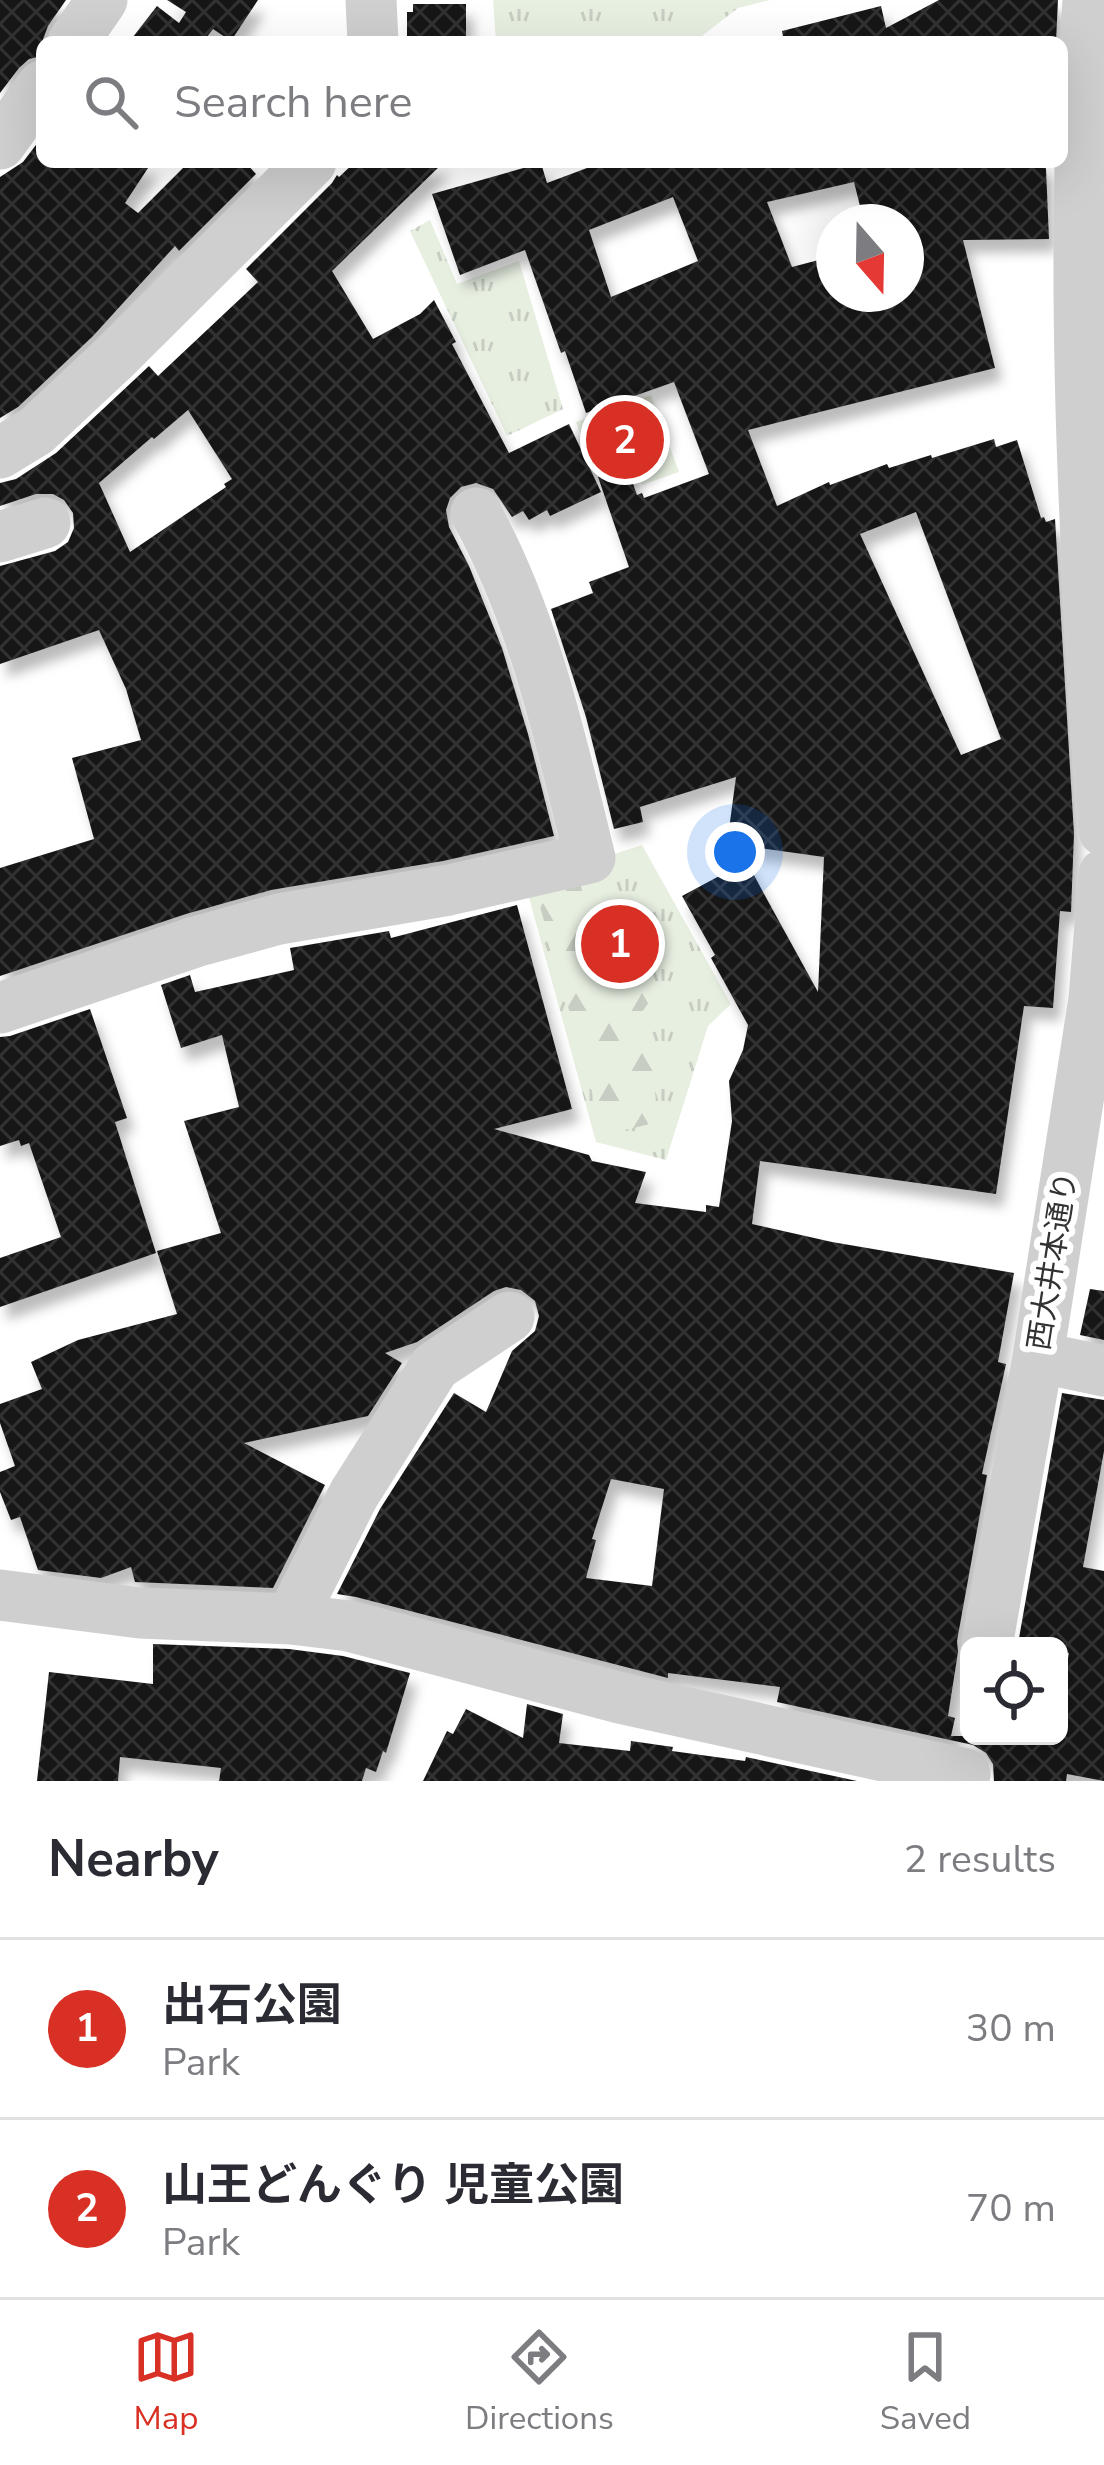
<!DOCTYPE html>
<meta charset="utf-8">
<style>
:root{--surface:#fff;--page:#f7f7f7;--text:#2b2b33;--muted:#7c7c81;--line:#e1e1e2;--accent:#d93025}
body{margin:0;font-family:"Nunito Sans","Noto Sans JP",sans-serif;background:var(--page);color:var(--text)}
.controls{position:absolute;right:36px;bottom:36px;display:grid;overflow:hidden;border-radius:18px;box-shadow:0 12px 48px #0002}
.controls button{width:108px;height:108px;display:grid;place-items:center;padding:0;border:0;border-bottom:3px solid var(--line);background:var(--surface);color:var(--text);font:60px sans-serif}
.compass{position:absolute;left:816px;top:204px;width:108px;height:108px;border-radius:50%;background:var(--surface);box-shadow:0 12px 48px #0002;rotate:160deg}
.you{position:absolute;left:735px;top:852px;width:42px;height:42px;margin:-30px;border:9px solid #fff;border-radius:50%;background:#1a73e8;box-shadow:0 0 0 18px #1a73e833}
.badge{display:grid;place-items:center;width:78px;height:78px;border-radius:50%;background:var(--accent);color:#fff;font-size:39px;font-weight:700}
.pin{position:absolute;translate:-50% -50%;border:6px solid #fff;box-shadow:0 3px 12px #0006}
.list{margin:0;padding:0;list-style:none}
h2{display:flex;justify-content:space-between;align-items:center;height:156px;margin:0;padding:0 48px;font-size:51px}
h2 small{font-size:39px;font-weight:400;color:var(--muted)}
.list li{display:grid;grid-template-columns:78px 1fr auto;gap:36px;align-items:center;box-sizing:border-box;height:180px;padding:0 48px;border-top:3px solid var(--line)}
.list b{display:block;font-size:45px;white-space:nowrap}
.list p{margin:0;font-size:39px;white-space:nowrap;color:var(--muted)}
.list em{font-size:39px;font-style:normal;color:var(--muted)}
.icon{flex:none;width:66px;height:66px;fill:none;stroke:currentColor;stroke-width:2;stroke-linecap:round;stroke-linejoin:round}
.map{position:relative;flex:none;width:1104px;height:1781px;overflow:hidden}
.search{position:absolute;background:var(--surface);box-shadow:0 12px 48px #0002;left:36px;right:36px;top:36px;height:132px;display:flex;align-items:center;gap:30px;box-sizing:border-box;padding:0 42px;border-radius:18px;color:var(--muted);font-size:45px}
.sheet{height:516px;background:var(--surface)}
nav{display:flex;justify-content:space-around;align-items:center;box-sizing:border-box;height:168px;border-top:3px solid var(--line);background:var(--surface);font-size:33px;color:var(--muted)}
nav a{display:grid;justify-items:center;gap:6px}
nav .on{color:var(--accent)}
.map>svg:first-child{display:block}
.grass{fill:url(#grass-tufts)}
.forest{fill:url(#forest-firs)}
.building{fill:url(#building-cross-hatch);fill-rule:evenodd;filter:url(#shadow)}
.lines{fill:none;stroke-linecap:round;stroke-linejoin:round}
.minor{stroke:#cfcfcf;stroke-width:51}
.labels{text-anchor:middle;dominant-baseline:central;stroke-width:12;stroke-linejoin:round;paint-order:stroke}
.street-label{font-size:30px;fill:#323232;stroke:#fff}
</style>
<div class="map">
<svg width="1104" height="1781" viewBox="0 0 1104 1781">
<defs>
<pattern id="grass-tufts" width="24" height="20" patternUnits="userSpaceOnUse" patternTransform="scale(3)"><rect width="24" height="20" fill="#e7efe1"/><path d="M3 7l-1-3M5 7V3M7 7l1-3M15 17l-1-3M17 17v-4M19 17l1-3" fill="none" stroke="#c7cdc2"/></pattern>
<pattern id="forest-firs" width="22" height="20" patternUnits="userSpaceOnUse" patternTransform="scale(3)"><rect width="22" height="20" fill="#e7efe1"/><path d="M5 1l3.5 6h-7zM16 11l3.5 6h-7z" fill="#c7cdc2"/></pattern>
<pattern id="building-cross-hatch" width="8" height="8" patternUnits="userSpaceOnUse" patternTransform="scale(3)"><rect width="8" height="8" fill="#191919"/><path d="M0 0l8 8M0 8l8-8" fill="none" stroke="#323232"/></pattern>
<filter id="shadow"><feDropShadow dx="7" dy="13" stdDeviation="6" flood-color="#0004"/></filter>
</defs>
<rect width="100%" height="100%" fill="#fff"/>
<path class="grass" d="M493 0H770L738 8 694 42H496Z
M430 220 457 284 519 261 563 409 507 436 410 231Z
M651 395 679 472 642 485 631 458 594 471 576 422Z
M642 845 731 1004 708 1026 666 1160 596 1142 525 883Z"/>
<path class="forest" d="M577 866 582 891 603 913 606 971 652 998 639 1016V1046L652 1061 658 1122 604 1135 534 885Z"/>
<path class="building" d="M0 0H66L48 26 42 42V56L29 59 19 68 0 93Z
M167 0H258L231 41 213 29 203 42H129L157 6 179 23 186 12Z
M939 0H1058L1056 42H784L782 31 881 6 886 28Z
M413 4H466V42H407V12H413Z
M42 137V162H152L125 203 138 213 189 162H245L256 174 179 251 175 246 93 336 18 407 0 418V177L23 162Z
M355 162H444L332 271 373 339 420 314 434 300 456 342 452 344 509 453 569 424 601 492 550 516 547 510 529 520 523 511 512 517 493 489 476 483 461 487 450 498 446 510 449 527 469 566 502 648 528 734 554 836 443 861 271 890 186 914 0 976V868L94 839 72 758 141 740 126 689 99 630 0 664V566L55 551 68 542 74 528 73 513 64 500 53 494H36L0 506V483L16 479 56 453 149 366 158 376 258 282 246 269 332 183 337 175 339 177ZM188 410 232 479 224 484 226 487 130 552 99 483 152 437 154 439Z
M603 162H1043L1046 169 1049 239 963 240 995 368 748 430 777 506 829 482 830 485 887 464 889 468 931 455 932 458 994 439 996 447 1017 440 1041 518 1044 517 1046 522 1055 519 1074 834 1071 912 1060 911 1053 1008 1024 1006 996 1194 760 1161 752 1224 832 1242 1014 1273 998 1362 1006 1364 982 1474 987 1475 957 1641 958 1652 948 1716 955 1718 951 1736H1059V1703L1069 1653 1059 1652V1646L1018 1644 1062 1393 1104 1400V1451L1083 1567 1104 1571V1781L1067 1774 1066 1781H994L993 1764 986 1753 973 1745 777 1702 780 1687 668 1673V1678L356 1597 337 1594 380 1509 454 1393 486 1412 512 1351 535 1331 539 1316 535 1301 521 1290 506 1287 494 1291 417 1342 385 1353 402 1363 368 1416 244 1443 325 1485 273 1588 135 1582 131 1567 101 1578 38 1570 20 1517 11 1520 0 1492V1472L15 1466 0 1423V1404L42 1389 31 1362 78 1340 177 1314 157 1251 221 1233 184 1121 239 1107 222 1035 181 1048 161 985 190 975 195 992 294 970 290 948 389 931 391 938 517 905 572 1109 494 1129 589 1155 592 1161 646 1172 635 1203 706 1212V1205L719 1207 732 1121 729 1081 743 1050 748 1025 711 958 715 955 682 896 723 874 736 777 640 807 643 822 614 829 586 717 551 609 593 593 589 582 629 567 598 477 627 467 637 495 642 493 644 498 709 474 674 382 586 413 565 351 561 353 525 250 460 275 432 194 541 163 547 183ZM854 182 864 222H906V294H834V272L830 257 792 267 767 202ZM673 197 698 261 611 297 589 230ZM916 512 1001 739 961 755 860 534ZM738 845 824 857 818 992 763 892ZM611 1479 664 1489 652 1586 586 1578 596 1540 592 1539Z
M90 1009 127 1118 115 1122 156 1253 0 1307V1258L61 1237 29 1143 21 1146 19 1140 0 1146V1037L10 1036Z
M1090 1289 1104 1291V1340L1080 1335Z
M153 1644 289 1649 343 1656 410 1673 386 1753 383 1751 376 1772 366 1768 362 1781H219L221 1768 120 1757 118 1781H37L49 1672 153 1684Z
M527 1704 563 1714 559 1743 630 1751 631 1741 673 1747 672 1751 745 1761 746 1757 857 1781H423L447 1731 453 1734 466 1709 523 1738Z"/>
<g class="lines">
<path class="minor" d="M371 0 373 42
M1088 0C1085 55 1081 110 1080 164 1075 387 1088 609 1104 831
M73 42 102 0
M0 144 42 86
M0 453 36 431 114 358 311 162
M0 537 45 523
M0 1008 195 942 279 919 449 890 590 858C561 741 535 620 476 513
M1038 1357 1104 1371
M0 1595 140 1613 291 1619 349 1626 620 1698 965 1774
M291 1619 354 1494 435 1366 509 1317
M987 1646 1038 1357 1094 999 1104 874"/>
</g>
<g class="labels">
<g class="street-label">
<text transform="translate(1053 1261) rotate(-81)">西大井本通り</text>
</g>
</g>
</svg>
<div class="controls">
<button><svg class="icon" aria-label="locate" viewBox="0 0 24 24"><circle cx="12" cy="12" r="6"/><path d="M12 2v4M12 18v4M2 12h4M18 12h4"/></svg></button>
</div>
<svg class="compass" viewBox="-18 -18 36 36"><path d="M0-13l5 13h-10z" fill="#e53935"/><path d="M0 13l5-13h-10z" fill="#7c7c81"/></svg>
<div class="you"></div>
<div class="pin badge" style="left:620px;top:944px">1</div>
<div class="pin badge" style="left:625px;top:440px">2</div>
<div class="search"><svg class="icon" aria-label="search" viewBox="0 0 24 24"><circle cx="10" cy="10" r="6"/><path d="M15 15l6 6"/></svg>Search here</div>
</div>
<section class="sheet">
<h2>Nearby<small>2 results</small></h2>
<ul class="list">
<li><span class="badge">1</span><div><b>出石公園</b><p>Park</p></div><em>30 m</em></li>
<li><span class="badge">2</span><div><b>山王どんぐり 児童公園</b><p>Park</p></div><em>70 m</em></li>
</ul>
</section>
<nav>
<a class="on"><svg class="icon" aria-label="map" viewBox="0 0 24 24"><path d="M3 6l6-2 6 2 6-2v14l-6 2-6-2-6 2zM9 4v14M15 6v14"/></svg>Map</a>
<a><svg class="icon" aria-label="directions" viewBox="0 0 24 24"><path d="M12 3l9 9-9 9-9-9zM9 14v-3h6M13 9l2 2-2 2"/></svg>Directions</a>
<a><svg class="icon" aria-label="saved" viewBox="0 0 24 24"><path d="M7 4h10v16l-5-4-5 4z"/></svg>Saved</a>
</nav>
